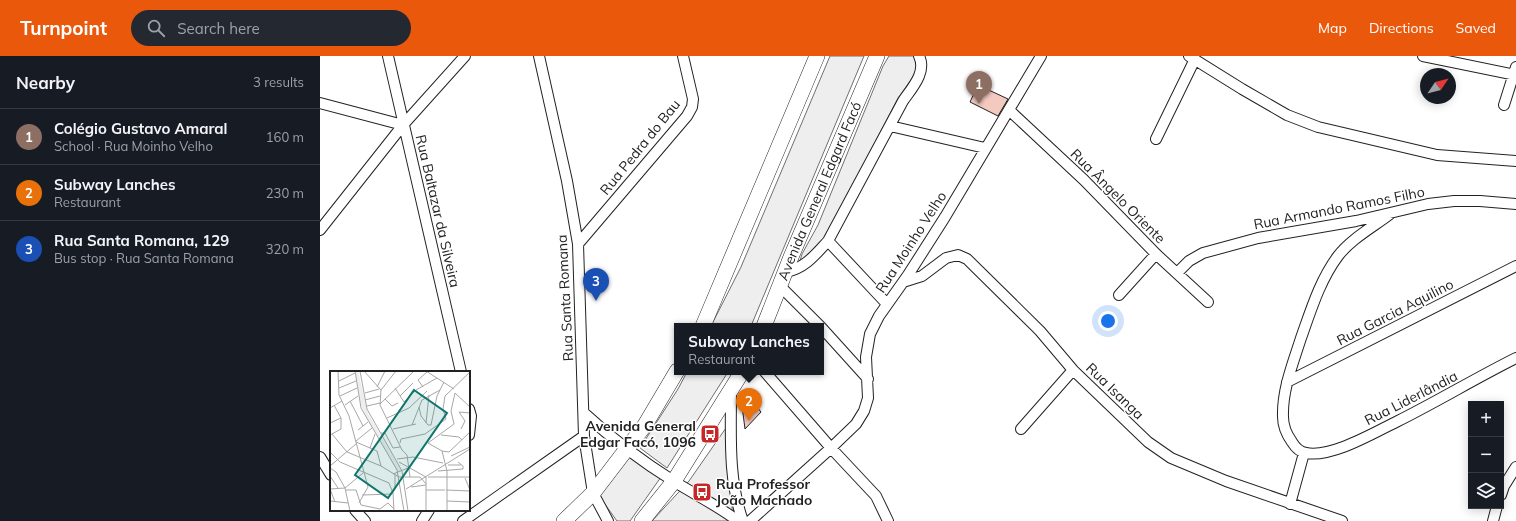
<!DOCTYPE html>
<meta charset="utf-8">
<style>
:root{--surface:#171b24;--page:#242831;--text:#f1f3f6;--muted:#9ea1a6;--line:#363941;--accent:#ea580c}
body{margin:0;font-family:Mulish,sans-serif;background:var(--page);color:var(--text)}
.controls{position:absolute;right:12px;bottom:12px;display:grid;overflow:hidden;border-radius:0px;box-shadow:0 2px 10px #0003}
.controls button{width:36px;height:36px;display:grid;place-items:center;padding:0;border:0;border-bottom:1px solid var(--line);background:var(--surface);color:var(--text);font:20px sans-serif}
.compass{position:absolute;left:1100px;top:12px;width:36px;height:36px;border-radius:50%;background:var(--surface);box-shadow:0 2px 10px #0003;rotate:55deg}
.you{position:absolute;left:788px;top:265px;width:14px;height:14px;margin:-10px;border:3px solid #fff;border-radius:50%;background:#1a73e8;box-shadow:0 0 0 6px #1a73e833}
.badge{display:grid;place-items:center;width:26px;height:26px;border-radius:50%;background:var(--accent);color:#fff;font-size:13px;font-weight:700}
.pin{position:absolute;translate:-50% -33px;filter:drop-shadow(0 1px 2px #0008)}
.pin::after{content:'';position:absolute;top:21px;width:14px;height:12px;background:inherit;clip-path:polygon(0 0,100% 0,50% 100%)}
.popup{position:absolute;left:354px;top:267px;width:150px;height:52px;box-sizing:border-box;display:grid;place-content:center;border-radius:0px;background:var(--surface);filter:drop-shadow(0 1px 3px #0005);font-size:13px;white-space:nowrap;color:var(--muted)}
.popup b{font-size:15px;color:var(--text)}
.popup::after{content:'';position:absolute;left:50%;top:100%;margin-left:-8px;border:8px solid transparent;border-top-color:var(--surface)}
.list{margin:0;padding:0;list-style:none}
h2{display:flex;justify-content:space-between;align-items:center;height:52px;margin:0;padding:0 16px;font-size:17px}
h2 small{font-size:13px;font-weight:400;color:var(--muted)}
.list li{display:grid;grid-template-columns:26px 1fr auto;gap:12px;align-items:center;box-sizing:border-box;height:56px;padding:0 16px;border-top:1px solid var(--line)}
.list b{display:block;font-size:15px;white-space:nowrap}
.list p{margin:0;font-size:13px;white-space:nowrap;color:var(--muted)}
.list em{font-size:13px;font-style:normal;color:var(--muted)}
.icon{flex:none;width:22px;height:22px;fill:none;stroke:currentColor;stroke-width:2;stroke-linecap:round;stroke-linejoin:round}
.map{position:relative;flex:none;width:1196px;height:465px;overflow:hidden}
header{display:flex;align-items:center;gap:24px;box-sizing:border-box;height:56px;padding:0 20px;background:var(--accent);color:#fff}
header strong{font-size:19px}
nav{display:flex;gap:22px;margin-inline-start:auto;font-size:14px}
.search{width:280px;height:36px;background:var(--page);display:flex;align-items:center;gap:10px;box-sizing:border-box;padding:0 14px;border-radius:22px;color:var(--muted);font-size:15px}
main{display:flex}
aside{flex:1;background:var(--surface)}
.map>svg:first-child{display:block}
.park{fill:#eee;stroke:#6f6f6f}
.building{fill:#f3c9c0;stroke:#222}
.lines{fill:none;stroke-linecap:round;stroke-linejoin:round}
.street-casing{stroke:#222;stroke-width:12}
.primary-casing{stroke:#222;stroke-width:16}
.street{stroke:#fff;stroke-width:10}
.primary{stroke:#fff;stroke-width:15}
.labels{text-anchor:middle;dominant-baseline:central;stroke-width:3;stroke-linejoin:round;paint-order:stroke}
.street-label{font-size:14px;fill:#222;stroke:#fff}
.poi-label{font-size:14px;font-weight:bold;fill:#222;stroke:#fff;text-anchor:end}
.inset-road{fill:none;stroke:#a7a7a7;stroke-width:1}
.view{fill:#0f766e;fill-opacity:0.15;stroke:#0f766e;stroke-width:2}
.inset-edge{fill:none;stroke:#222;stroke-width:2}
</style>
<header>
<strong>Turnpoint</strong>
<div class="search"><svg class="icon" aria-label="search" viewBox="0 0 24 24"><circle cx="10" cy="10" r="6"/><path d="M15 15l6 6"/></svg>Search here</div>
<nav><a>Map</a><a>Directions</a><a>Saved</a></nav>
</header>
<main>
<aside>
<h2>Nearby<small>3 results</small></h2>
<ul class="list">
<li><span class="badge" style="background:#8d6e63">1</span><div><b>Colégio Gustavo Amaral</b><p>School · Rua Moinho Velho</p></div><em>160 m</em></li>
<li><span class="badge" style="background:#e8710a">2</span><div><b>Subway Lanches</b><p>Restaurant</p></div><em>230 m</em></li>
<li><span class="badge" style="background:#1a4fb4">3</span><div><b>Rua Santa Romana, 129</b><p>Bus stop · Rua Santa Romana</p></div><em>320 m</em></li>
</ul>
</aside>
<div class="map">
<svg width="1196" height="465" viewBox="0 0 1196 465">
<rect width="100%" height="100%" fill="#fff"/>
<path class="park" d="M510 0H544L431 270H391L421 211Z
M569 0H595L600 6 593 21 578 42 506 181 479 208 482 198 498 169 563 10Z
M367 316H408L347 412 320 392 358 333Z
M408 369V393L413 465H332L369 425Z
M312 398 341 421 310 465H297L279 440Z"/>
<path class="building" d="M658 29 688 43 678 60 650 46Z
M430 342 441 356 425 373 422 350Z"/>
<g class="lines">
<defs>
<path id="street" d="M68 0 141 316
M219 0 247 125 258 188 264 380 273 437 288 465
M869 0 922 33 967 59 998 71 1117 99 1196 105
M1103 0 1196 19
M0 47 83 69
M1184 49 1196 11
M689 54 764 124 836 198 888 246
M570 70 665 92
M836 83 875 3
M1070 158C1053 171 1031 183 1018 200 1000 224 991 254 981 282 973 307 962 334 963 361 963 370 967 379 972 386 975 391 980 396 986 397 1012 402 1055 376 1078 365 1118 345 1156 322 1196 302
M0 174 83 69 145 0
M258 188 367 60 372 51 373 43 363 0
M466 216C485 212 495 199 508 185
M857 217 869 205 883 197 938 182 1036 165 1108 148 1134 145H1160L1196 148
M583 226 602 220 626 202 638 199 647 203 720 275 753 314 828 386 851 402 906 425 1022 465
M460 230 500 270
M799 239 836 198
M567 248 508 185 583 45C592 32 607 16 599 0
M501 271 548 323
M445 316 511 392 556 440 568 465
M967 326 1196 210
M411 336C411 379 408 424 423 465
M149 353 151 360 149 379
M264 357C292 383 323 406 355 426 376 439 398 450 418 465
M701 373 753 314
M0 401 11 419
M1181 439 1184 430 1196 411
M970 448 984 397
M35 454 45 465
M102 465 109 454
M143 465 264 380
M430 465 511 392 536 368 544 355 548 342 546 301 550 278 559 260 588 219 625 161 721 0
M1173 465 1177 450"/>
<g id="primary">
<path d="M383 270 497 0"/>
<path id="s1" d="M444 270 471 201 557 0"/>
<path d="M244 465 273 437 325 369 357 315"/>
<path d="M322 465 354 425 422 316"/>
</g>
</defs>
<use href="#street" class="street-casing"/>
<use href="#primary" class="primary-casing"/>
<use href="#street" class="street"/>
<use href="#primary" class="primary"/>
</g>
<defs>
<symbol id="bus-square" viewBox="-11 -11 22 22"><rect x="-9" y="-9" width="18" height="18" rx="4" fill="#c62828" stroke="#fff"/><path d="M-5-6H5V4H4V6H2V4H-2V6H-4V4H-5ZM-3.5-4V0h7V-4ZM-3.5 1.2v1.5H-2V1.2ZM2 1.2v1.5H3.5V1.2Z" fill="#fff"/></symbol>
</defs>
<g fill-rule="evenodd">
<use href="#bus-square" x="379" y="367" width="22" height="22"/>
<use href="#bus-square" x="371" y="425" width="22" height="22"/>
</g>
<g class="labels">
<g class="street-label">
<text transform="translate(320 91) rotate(-51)">Rua Pedra do Bau</text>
<text stroke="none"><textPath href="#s1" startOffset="146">Avenida General Edgard Facó</textPath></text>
<text transform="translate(798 140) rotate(45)">Rua Ângelo Oriente</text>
<text transform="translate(1019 152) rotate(-11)">Rua Armando Ramos Filho</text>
<text transform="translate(118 155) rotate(77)">Rua Baltazar da Silveira</text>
<text transform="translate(591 186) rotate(-57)">Rua Moinho Velho</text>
<text transform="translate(245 242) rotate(-93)">Rua Santa Romana</text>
<text transform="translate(1075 256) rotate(-27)">Rua Garcia Aquilino</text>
<text transform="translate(795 335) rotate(44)">Rua Isanga</text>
<text transform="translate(1091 342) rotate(-27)">Rua Liderlândia</text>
</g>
<g class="poi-label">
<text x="376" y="370">Avenida General<tspan x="376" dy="16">Edgar Facó, 1096</tspan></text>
<text x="396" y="428" text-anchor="start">Rua Professor<tspan x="396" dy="16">João Machado</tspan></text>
</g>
</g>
<g transform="translate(10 315)">
<rect width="140" height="140" fill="#fff"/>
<path d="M25 0H28L38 42 71 100 68 101 35 44 30 31Z" fill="#eee"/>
<path class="inset-road" d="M8 0 9 24 19 45 38 116 29 132M25 0 31 37 67 99 74 140M30 0 37 38 72 100 78 140M34 0 51 19M66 0 51 19 50 34 72 79 77 84 80 106M96 0 124 18M9 10 25 2M47 16 55 0M93 16 88 9 97 1M9 17 26 10M65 17 74 31 86 19 107 7M35 22 49 18M125 22 121 40 124 53 98 72 112 80 119 81 140 61M125 22 140 36M10 25 27 17M70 25 83 12M55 28 62 35 68 32M35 29 50 25M20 30 33 55M50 33 84 0M15 34 28 25M37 35 50 32M89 36 91 45 98 54H101L107 25 110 19M0 37 12 30M57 47 79 37 97 20M0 52 11 47M96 52 99 24M82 54 92 29 110 19 114 11M63 58 86 53M131 58 135 50 129 41 140 42M28 59 38 51M51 62H55L63 77 70 76M2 63 17 81 51 95 69 106H90L96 113M0 64 11 58V47L4 34M111 64 129 66 132 69M26 70 42 57M26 71 47 80 51 95M70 72 71 68 95 63 116 48 113 38 115 25 140 1M40 77 45 63M112 80 117 100V140M0 81 10 91 59 112 63 122 64 140M121 85 140 76M67 88 83 86 113 92M69 91 96 106V140M118 94H131M0 95 26 73M0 97 6 101 15 117 20 140M108 100 133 98V95L128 91M63 103 78 97M0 105 8 117M98 106H140M135 107 140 119M81 116 96 114M0 118 15 117 33 102M0 118 5 131M76 118 140 78M16 119H26L31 134 50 138 58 132 64 138M96 119H115M116 119 140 120M32 124 62 123 65 118V104M0 130 18 132M117 130 140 131"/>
<path class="view" d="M84 19 117 42 58 127 25 104Z"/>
<rect width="140" height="140" class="inset-edge"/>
</g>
</svg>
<div class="controls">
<button>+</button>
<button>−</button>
<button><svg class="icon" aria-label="layers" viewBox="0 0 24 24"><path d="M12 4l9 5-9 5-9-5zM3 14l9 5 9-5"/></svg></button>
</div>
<svg class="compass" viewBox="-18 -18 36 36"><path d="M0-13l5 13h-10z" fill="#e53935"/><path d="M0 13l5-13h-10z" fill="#9ea1a6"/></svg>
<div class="you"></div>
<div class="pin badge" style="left:659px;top:48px;background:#8d6e63">1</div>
<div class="pin badge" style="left:429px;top:365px;background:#e8710a">2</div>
<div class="popup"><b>Subway Lanches</b>Restaurant</div>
<div class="pin badge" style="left:276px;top:245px;background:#1a4fb4">3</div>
</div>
</main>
